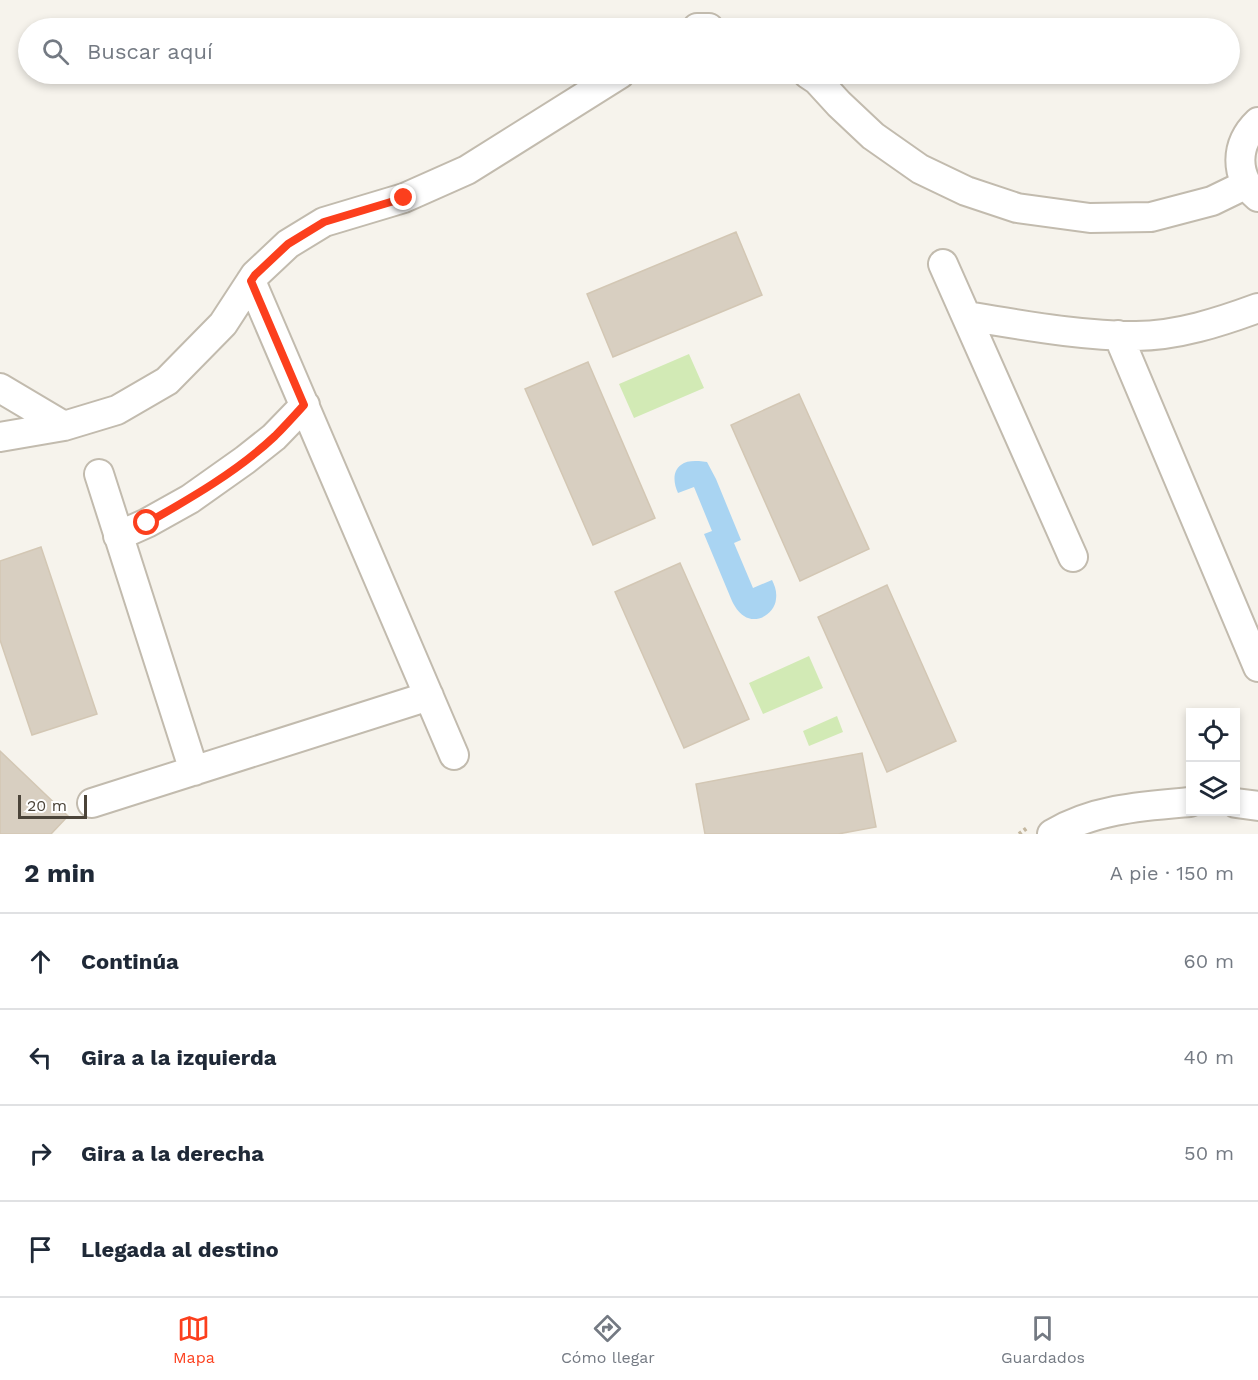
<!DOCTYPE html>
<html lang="es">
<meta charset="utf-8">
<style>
:root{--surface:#fff;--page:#f2f2f3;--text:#1f2937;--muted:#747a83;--line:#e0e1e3;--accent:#fc3f1d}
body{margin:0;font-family:"Work Sans",sans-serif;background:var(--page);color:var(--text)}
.controls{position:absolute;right:18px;bottom:18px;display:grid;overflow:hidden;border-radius:0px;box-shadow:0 3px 9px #0003}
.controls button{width:54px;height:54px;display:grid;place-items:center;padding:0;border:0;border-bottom:2px solid var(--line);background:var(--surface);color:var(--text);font:30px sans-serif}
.scale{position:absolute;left:18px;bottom:15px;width:69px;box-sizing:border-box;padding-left:6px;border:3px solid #4b4439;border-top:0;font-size:16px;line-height:21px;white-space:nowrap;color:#4b4439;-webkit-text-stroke:4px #fff;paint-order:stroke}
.stop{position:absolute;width:18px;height:18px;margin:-14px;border:4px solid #fc3f1d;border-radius:50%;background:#fff}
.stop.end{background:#fc3f1d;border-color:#fff;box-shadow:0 2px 6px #0008}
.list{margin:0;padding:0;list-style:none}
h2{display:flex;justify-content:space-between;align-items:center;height:78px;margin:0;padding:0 24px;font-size:26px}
h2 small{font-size:20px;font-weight:400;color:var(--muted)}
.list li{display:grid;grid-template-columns:39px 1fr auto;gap:18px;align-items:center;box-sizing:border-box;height:96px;padding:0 24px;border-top:2px solid var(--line)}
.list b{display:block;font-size:22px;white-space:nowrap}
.list em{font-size:20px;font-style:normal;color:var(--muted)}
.icon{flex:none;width:33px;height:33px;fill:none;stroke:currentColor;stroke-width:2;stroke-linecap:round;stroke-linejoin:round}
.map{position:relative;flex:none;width:1258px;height:834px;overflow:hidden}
.search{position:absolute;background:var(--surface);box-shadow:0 3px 9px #0003;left:18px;right:18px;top:18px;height:66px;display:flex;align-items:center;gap:15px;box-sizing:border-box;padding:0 21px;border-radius:33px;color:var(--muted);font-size:22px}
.sheet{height:462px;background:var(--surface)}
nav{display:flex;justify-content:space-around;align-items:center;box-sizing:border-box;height:84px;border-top:2px solid var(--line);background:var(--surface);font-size:16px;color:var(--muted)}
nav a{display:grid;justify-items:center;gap:3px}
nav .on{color:var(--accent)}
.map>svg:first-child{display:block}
.green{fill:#d2eab5}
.water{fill:#a9d4f2}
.building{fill:#d8cfc1;stroke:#d3c7b4;stroke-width:1.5}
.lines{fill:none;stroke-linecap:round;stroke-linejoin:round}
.minor-casing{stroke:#c2bbae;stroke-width:32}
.path{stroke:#c4b79f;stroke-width:4;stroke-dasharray:3 3;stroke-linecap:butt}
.minor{stroke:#fff;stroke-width:28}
.route{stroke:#fc3f1d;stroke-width:8}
</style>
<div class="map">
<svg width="1258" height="834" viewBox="0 0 1258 834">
<rect width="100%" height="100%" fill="#f6f3ec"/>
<path class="green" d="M689 354 704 388 634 418 619 384Z
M809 656 823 688 763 714 749 683Z
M837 716 843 732 809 746 803 731Z"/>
<path class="water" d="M699 461 707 462 716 479 741 540 734 543 753 588 772 580C775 586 777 592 776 599 775 613 757 625 744 616 738 612 735 607 732 601L704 534 712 531 694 487 678 493C673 482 672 469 684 463 688 461 694 461 699 461Z"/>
<path class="building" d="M736 232 762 295 613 357 587 294Z
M588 362 655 518 593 545 525 389Z
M799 394 869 549 800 581 731 425Z
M41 547 97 714 32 735 0 640V561Z
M680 563 749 719 684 748 615 592Z
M887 585 956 741 887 772 818 617Z
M0 751 68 816 51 834H0Z
M862 753 876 827 838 834H705L696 784Z"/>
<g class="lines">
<defs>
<path id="minor" d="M697 28H709
M808 74 817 80 839 104 873 136 920 169 966 191 1017 208 1090 218 1151 217 1212 201 1247 184
M1258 122C1235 144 1234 176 1258 197
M943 264 1073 557
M251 281 454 755
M966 316C1023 325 1079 336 1136 336 1177 336 1220 322 1258 308
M1118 335 1258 667
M0 388 64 426
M0 437 64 426 117 410 167 381 223 324 255 275 288 244 324 222 404 198 467 170 620 74
M99 474 194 771
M118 536 147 523 190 499 245 460 274 437 305 405
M92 803 429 696
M1236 803 1258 806
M1052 834C1094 809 1143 806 1190 802"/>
</defs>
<use href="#minor" class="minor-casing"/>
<path class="path" d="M1019 834 1027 828"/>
<use href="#minor" class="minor"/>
</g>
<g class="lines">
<path class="route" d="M147 523C191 498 238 471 275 436 285 426 295 415 304 405L251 281 255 275 288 244 324 222 404 198"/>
</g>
</svg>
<div class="controls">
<button><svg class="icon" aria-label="locate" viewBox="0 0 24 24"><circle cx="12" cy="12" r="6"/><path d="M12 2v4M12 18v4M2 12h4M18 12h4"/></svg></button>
<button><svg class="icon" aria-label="layers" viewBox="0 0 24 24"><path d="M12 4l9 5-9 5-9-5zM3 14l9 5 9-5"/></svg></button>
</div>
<div class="scale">20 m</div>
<div class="stop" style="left:147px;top:523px"></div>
<div class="stop end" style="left:404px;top:198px"></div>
<div class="search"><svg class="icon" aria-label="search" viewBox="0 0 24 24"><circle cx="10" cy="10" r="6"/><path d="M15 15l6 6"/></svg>Buscar aquí</div>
</div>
<section class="sheet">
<h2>2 min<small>A pie · 150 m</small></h2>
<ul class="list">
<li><svg class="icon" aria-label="ahead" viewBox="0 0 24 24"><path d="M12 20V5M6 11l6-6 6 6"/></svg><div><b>Continúa</b></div><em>60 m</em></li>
<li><svg class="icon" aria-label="left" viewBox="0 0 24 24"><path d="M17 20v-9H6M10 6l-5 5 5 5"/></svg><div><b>Gira a la izquierda</b></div><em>40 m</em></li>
<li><svg class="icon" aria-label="right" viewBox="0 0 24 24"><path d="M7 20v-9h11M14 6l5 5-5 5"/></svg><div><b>Gira a la derecha</b></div><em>50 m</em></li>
<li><svg class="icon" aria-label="arrive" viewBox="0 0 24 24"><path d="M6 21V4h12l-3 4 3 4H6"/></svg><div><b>Llegada al destino</b></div></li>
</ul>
</section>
<nav>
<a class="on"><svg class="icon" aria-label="map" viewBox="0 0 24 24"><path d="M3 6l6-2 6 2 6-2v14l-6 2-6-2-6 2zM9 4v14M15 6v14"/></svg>Mapa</a>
<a><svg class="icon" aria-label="directions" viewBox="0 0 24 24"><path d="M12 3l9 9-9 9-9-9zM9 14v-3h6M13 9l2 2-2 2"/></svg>Cómo llegar</a>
<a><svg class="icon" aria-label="saved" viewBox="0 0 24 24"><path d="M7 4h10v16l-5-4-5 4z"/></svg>Guardados</a>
</nav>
